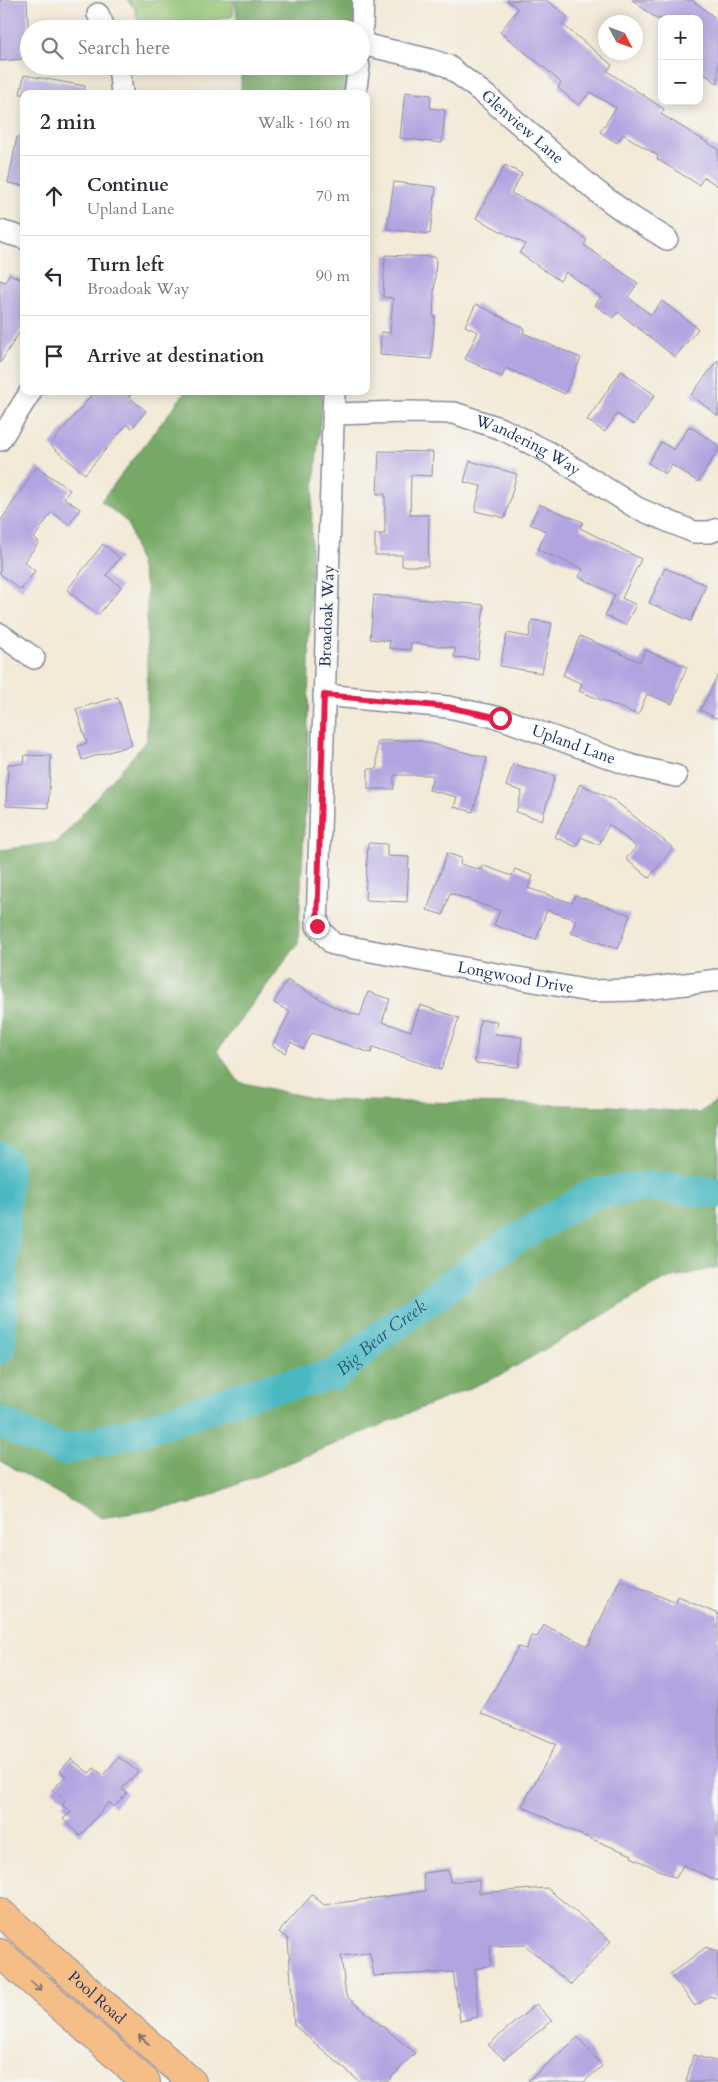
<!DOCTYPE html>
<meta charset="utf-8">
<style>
:root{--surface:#fff;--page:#f2f2f3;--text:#2b2b33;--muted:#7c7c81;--line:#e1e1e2}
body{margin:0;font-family:Cardo,serif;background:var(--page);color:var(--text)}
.controls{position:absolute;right:15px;top:15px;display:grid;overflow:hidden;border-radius:10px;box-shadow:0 2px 12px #0003}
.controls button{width:45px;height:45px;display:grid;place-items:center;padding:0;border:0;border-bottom:1px solid var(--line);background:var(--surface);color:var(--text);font:25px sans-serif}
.compass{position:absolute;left:598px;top:15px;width:45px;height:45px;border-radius:50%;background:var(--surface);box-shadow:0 2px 12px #0003;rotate:131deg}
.stop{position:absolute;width:15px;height:15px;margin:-11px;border:4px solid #e11d48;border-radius:50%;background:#fff}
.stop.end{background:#e11d48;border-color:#fff;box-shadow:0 1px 5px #0008}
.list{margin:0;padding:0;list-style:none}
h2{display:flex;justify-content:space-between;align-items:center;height:65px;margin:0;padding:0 20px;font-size:21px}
h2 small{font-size:16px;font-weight:400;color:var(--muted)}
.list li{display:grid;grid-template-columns:32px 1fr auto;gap:15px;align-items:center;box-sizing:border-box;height:80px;padding:0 20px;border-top:1px solid var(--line)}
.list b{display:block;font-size:19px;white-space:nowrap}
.list p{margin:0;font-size:16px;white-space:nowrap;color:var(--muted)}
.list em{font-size:16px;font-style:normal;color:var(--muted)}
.icon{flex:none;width:28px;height:28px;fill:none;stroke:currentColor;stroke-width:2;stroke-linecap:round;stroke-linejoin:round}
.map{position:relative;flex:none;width:718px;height:2082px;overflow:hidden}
.search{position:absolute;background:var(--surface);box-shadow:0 2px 12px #0003;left:20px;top:20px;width:350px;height:55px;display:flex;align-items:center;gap:12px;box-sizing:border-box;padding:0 18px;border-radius:28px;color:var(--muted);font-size:19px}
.panel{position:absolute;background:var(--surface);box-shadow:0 2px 12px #0003;left:20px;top:90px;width:350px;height:305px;border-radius:10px}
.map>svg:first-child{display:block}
.green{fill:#93c373;stroke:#577968}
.forest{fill:#76a965;stroke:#486c62}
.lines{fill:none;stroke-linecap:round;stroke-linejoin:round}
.river{stroke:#49b8c1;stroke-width:31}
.building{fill:#b2a4e0}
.minor-casing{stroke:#878c9a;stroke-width:24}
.major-casing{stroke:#878c9a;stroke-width:30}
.minor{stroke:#fff;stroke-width:21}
.major{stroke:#f6be87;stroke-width:28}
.oneway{stroke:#7e6f70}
.route{stroke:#e11d48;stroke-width:6}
.labels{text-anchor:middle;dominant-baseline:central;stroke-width:4;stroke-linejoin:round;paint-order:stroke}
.street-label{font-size:16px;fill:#1b2f5e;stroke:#f6f6f2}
.water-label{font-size:18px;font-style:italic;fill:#29587c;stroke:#f6f6f2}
</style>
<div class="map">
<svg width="718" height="2082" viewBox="0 0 718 2082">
<rect width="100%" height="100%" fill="#f6f6f2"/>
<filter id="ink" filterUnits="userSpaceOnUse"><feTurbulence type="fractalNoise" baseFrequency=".02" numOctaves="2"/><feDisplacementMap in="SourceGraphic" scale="10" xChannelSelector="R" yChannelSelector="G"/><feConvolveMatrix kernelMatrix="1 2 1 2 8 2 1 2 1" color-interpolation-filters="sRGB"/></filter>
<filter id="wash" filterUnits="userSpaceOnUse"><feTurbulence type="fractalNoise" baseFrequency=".0096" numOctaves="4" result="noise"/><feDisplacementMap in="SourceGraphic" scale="20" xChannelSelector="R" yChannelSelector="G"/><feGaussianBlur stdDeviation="1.12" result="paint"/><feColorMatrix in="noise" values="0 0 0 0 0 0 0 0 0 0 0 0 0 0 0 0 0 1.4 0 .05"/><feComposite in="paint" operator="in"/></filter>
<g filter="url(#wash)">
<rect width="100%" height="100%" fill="#f3ead7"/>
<path class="green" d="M127 0H234L233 16 180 29H140L135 9Z"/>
<path class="forest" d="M235 0H358L356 29H238Z
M241 66H352L350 94H241Z
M186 391H323L312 507 307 774 298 944 217 1051 239 1082 321 1100 612 1106 699 1113 718 1100V1267L662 1281 499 1376 190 1504 102 1518 0 1461V850L58 842 147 740V589L128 523 101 501Z"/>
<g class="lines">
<g class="river">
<path d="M0 1157 7 1164 0 1349"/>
<path id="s1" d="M0 1422 32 1438 64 1450 150 1428 255 1392 335 1375 381 1335 504 1246 592 1194 650 1186 718 1193"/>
</g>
</g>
<g id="blocks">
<path class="building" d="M0 0H27L29 44 21 45 22 59 0 61Z
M507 0H546L568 17 562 24 612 65 607 71 664 109 661 114 718 149V186L704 177 699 185 657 159 658 156 623 134 617 143 600 132 616 108 590 92 579 106 558 88 561 83 546 69 500 32 518 9Z
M632 0H692L718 20V84L699 70V19H657Z
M24 75 85 86 84 94H20Z
M405 92 431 95 430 108 445 110 442 143 400 138Z
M17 137 24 138V186L8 183Z
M505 165 522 174 511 193 543 209 587 240 584 245 638 283 628 297 651 315 662 301 698 329 675 357 618 312 613 318 595 305 601 297 566 272 560 281 519 253 525 244 476 218Z
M394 182 436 187 430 234 387 229Z
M385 255 436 257 433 316H435L431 359 380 355 381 332 390 333 393 298 383 297Z
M9 274 24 280V325L0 363V280L5 282Z
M476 304 525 329 523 333 581 358 565 394 506 368 502 377 465 359 478 332 465 326Z
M718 360V416L691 395Z
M621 371 655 395 634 425 617 414 605 432 587 420Z
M95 391H133L129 397 146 411 132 428 127 424 85 474 50 445Z
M689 426 718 445V450L698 482 672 465 666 474 648 463 661 442 674 450Z
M379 451 433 452 432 476 411 475 410 515H429L428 566H402V555H375V534H385V494H377Z
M470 461 517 474 505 518 475 511 481 486 464 482Z
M37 467 70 490 64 498 80 509 69 525 52 512 34 538 39 542 24 562 35 571 21 590 0 574V522Z
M539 504 583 522 580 528 641 559 622 598 636 605 625 625 605 615 615 595 579 577 583 569 538 550 546 531 530 524Z
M103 544 120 558 106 575 121 587 98 615 67 590Z
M665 568 706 585 691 621 649 603Z
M374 595 484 605 478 659 454 657 455 648 411 643 410 650 389 648 390 641 370 639Z
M532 620 552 623 542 673 500 666 507 633 529 637Z
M580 636 640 662 645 650 687 667 672 704 647 694 638 715 579 691 582 684 563 675Z
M718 675V719L700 710Z
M118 697 132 745 82 760 78 746 87 743 76 709Z
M417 740 487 758 473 812 454 807 457 797 429 790 433 775H394V789H368V769H377V741Z
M25 755 51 756 48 808 6 806 8 764H24Z
M513 764 555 776 542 820 516 812 522 791 506 786Z
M580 784 614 800 673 848 649 878 626 859 636 847 609 824 599 845 581 837 576 847 555 837Z
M368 843 387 844V856L409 857 407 902 365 900Z
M447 853 461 858 460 864 481 870 482 865 512 876 515 869 533 876 528 888 572 903 575 895 630 915 618 949 571 933 576 920 547 910 536 940 494 925 500 911 450 893 443 915 427 910Z
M287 980 336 1008 360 1016 368 992 390 999 382 1022 411 1031 420 1005 459 1018 441 1070 373 1047 371 1053 312 1033 303 1049 291 1042 285 1053 272 1046 290 1012 274 1003Z
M480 1020 497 1021 495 1034 522 1037 519 1067 475 1063Z
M620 1579 676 1603 678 1597 718 1614V1881L683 1865 676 1878 631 1857 632 1855 579 1834 522 1806 556 1744 481 1713 518 1647 526 1649 531 1636 537 1637 544 1625 588 1646Z
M119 1757 138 1772 122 1789 127 1793 114 1807 109 1802 80 1836 63 1819 71 1812 62 1805 66 1801 52 1790 66 1776 60 1771 71 1759 89 1773 94 1768 103 1775Z
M448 1870 450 1882 479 1880V1893L547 1888 611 1941 571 1985 525 1945 490 1946 491 1965 475 1969 478 2017 460 2021 453 1972 374 1976 370 1953 341 1956 346 1996 415 2053 387 2082H360L294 2025 288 1939 279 1932 312 1895 324 1905 425 1891 423 1873Z
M706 1947 718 1952V1999L710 1996 695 2006 670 1974Z
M536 2004 552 2021 504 2059 488 2045Z
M578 2037 602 2066 584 2082H527Z
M693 2055 718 2062V2082H686Z"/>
</g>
</g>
<g filter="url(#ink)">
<use href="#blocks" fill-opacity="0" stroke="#878c9a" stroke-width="1"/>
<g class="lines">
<defs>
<g id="minor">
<path d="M98 14 105 29"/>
<path id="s2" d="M362 44 431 60 448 66 488 97 596 191 630 216 667 239"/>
<path d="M361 51 363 0"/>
<path d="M119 66 122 94"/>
<path d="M355 94 359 66"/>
<path d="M0 231 24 238"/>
<path id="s3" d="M334 391 317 926 333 944 589 991 636 990 718 980"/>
<path id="s4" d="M333 414 407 412 454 413 502 429 548 452 637 508 694 532H710L718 529"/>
<path d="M0 440 31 391"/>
<path d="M0 634 34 658"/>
<path id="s5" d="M324 695 448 707 500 718 633 766 676 776"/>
</g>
<g id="major">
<path id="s6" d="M0 1912 192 2082"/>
<path d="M0 1953 146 2082"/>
</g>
</defs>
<use href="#minor" class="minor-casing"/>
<use href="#major" class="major-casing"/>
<use href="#minor" class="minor"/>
<use href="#major" class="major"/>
</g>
<defs><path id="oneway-shaft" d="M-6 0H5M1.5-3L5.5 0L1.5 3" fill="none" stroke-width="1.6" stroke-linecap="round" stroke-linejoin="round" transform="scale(1.25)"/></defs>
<g class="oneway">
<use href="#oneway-shaft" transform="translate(36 1986) rotate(42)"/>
<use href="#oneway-shaft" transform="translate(144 2040) rotate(-138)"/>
</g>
</g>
<g class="lines" filter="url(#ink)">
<path class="route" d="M317 926 324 695 448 707 500 718"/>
</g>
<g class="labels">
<g class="street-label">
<text stroke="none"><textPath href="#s2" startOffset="185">Glenview Lane</textPath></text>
<text stroke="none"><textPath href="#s4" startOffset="202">Wandering Way</textPath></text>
<text transform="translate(327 616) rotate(-88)">Broadoak Way</text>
<text stroke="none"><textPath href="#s5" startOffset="256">Upland Lane</textPath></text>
<text stroke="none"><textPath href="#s3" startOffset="745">Longwood Drive</textPath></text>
<text stroke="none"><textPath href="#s6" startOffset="129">Pool Road</textPath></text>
</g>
<g class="water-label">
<text stroke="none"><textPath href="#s1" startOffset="411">Big Bear Creek</textPath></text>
</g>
</g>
</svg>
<div class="controls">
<button>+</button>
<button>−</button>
</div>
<svg class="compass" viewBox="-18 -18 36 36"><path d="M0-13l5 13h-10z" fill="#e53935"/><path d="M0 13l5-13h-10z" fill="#7c7c81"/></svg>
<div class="stop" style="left:500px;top:718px"></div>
<div class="stop end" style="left:317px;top:926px"></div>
<div class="search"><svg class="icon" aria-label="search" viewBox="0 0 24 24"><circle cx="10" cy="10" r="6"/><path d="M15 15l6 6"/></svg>Search here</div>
<section class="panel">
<h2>2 min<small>Walk · 160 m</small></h2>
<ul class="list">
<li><svg class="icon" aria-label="ahead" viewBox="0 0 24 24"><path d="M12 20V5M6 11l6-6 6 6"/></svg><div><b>Continue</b><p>Upland Lane</p></div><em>70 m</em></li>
<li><svg class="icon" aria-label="left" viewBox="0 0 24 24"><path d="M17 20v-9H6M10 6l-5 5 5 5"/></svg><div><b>Turn left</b><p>Broadoak Way</p></div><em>90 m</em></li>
<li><svg class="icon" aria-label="arrive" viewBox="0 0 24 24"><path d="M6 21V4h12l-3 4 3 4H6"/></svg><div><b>Arrive at destination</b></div></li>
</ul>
</section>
</div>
